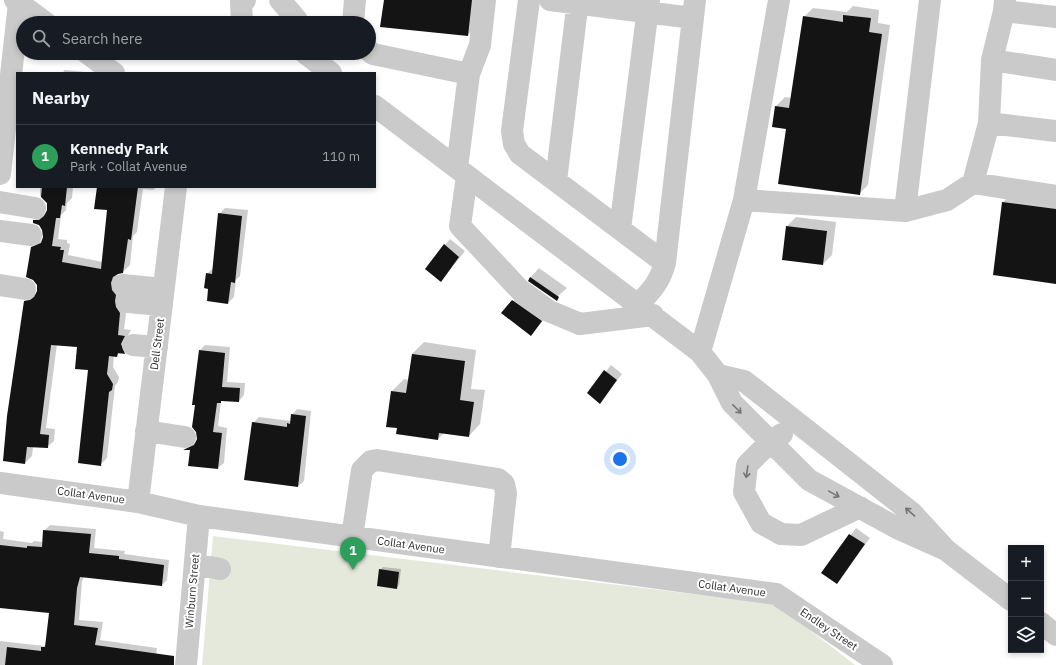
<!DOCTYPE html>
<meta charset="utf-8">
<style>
:root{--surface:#171b24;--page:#242831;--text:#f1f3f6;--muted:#9ea1a6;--line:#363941;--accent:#d04265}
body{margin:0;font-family:"IBM Plex Sans",sans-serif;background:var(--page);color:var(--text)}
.controls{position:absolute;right:12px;bottom:12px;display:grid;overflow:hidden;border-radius:0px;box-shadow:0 2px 6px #0003}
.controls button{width:36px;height:36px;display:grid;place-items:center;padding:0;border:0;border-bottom:1px solid var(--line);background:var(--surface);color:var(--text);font:20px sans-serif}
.you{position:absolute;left:620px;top:459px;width:14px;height:14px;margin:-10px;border:3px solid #fff;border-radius:50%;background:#1a73e8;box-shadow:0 0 0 6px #1a73e833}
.badge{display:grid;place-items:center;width:26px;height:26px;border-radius:50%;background:var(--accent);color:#fff;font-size:13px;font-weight:700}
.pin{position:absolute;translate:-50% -33px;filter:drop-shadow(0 1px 2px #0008)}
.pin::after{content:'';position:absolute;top:21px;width:14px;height:12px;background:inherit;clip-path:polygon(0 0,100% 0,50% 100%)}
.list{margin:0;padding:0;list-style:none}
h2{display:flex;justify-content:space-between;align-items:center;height:52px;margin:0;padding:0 16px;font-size:17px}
h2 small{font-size:13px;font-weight:400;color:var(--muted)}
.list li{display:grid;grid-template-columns:26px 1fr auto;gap:12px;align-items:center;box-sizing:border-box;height:64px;padding:0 16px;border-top:1px solid var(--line)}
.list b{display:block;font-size:15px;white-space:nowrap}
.list p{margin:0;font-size:13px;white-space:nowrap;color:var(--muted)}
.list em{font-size:13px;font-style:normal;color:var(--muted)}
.icon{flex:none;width:22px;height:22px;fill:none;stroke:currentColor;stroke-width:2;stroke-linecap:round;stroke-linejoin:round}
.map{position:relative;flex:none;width:1056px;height:665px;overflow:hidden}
.search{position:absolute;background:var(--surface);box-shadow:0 2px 6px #0003;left:16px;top:16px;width:360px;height:44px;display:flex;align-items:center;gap:10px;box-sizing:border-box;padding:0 14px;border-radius:22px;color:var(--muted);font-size:15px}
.panel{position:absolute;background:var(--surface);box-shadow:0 2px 6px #0003;left:16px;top:72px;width:360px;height:116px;border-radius:0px}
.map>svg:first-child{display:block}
.green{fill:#e5e9dc}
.shadow{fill:#0003}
.building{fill:#141414}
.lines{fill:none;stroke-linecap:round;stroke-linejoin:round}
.minor{stroke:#cacaca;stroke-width:22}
.oneway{stroke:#747474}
.labels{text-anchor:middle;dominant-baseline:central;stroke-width:4;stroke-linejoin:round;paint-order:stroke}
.street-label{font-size:11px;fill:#2d2d2d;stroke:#fff}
</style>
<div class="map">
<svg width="1056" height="665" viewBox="0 0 1056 665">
<rect width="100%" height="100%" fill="#fff"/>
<path class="green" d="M213 536 776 604 855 665H202Z"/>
<path class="shadow" d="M385 0H482L480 23 468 35Z
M853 6 879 10 878 23 890 25 868 185 859 194 787 128 776 106 785 97 791 98 804 17 813 8 847 12Z
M65 70 85 72V73H62Z
M40 187H73L72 198 67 203 66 210 61 215 58 239 67 240V243L70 244 68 255 103 262 108 209 98 187H157L153 190 143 189 137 232 133 236 130 265 123 272 118 273 117 276 127 306 124 329 131 330 127 337 131 346 124 353 114 355 113 367 119 377 118 382 115 386 107 458 100 465 89 369 78 347 57 344 46 428 55 429 54 441 47 447H33L32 456 25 463 24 302 31 295 37 294 38 291 32 248 43 239V229L34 221 41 214H47L48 210 47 203 40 196Z
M1015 191 1056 196V283L1003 202Z
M225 208 248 210 240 276 236 280 234 297 228 303 209 288 207 274 213 268 219 214Z
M796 217 836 222 832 255 823 264 787 226Z
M450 239 465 251 441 281 445 245Z
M539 268 567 288 555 299 529 279Z
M522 291 550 312 531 335 503 313Z
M424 342 476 350 471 389 485 390 480 424 469 436 445 432 438 439 398 428 392 391 404 379 409 380 412 354Z
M205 345 230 347 227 382 245 383 244 395 239 401 223 400 221 401 218 426 227 428 224 463 218 468 191 449H186L190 444 196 443 198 439 196 404 200 350Z
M611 365 622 374 600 403 589 393Z
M297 409 311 411 304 481 298 486 253 423 259 417 291 421 292 415Z
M50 525 96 529 94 548 125 551 124 554 169 560 167 580 162 585 84 577 82 581 79 620 103 622 100 640 157 648 155 665H0V641L44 646 46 643 50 612 0 579V531L4 532 3 539 32 543 34 541 43 542 44 531Z
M856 528 870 538 837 583 823 573Z
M383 567 401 569 399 585 396 588 380 570Z"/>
<path class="building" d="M384 0H472L468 36 380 27Z
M843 15 871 18 869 32 882 34 860 195 778 184 786 129 772 127 775 106 789 108 803 16 843 22Z
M42 187H67L65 206 62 205 60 218H56L52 246 61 247 60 250H64L62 262 101 269 107 210 94 209 97 187H138L131 240 128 239 123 273 118 274 113 277 111 283 112 290 116 295 115 301 116 307 120 313 118 335 125 336 121 344 125 354 118 353 117 357 109 356 107 374 113 384 112 390 109 392 101 466 78 463 88 370 75 369 77 347 51 345 40 434 49 435 48 448 27 447 25 464 3 461 7 416 24 301 30 300 34 297 37 291V285L33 280 26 277 31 247 41 243 43 237 42 230 39 225 33 223V220H39L44 216 47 210V203L41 197Z
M1002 202 1056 209V284L993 275Z
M218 213 242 216 235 283 231 282 228 304 207 301 208 289 204 288 206 273 212 274Z
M786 226 827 231 823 265 782 260Z
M444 244 459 257 441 282 425 269Z
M530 277 559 297 557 301 528 281Z
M512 300 542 321 531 336 501 313Z
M199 350 225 353 222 387 240 388 239 402 221 401V403H217L213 432 222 433 218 469 188 466 190 450H183L194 445 197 439 196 432 192 427 195 405H192Z
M412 354 465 361 460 400 474 402 469 437 439 433 438 440 396 434 397 428 386 427 391 391 406 393Z
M604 370 617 380 600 404 587 393Z
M291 414 306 416 298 487 244 480 252 422 287 427V423L290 424Z
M43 530 91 534 89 553 119 556V559L164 565 162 586 80 577 77 588 74 625 98 628 95 645 174 656V665H5L7 647 41 651V647H45L49 613 0 608V545L27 548V546L42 547Z
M849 534 865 544 837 584 821 573Z
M379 569 399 572 397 589 377 586Z"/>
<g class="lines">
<path class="minor" d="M15 0 46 23
M280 0 297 20 296 23
M529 0 512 131 514 144 520 154 665 263
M550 0 693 18
M1005 0 1004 11 1056 17
M1004 11 992 60 1056 70
M242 23 241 2 245 0
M353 23 355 0
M369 51 373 54 469 74
M87 53 114 73
M305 53 331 73
M992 60 989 123 1056 131
M375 106 700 352 718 375 732 403 809 480 899 529 946 550
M989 123 973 183 1056 196
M457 168 469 74 480 45 485 0
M0 174 19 3
M467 176 460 226 520 290 549 311 580 324 653 315
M556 181 578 0
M744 200 779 0
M0 202 35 208
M905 211 947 200 973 183
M620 229 649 0
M0 231 31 235
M0 285 25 289
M123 285 163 289
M127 302 162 305
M638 304C652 291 660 281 665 263L695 0
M133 345 157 347
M700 352 744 200 905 211 930 0
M718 375 744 381 762 395 912 513 946 550 1011 600
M146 431 185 437
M782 434 770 442 747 465 744 492 761 523 781 534 801 535 860 507
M0 483 138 502 199 516 776 594 882 665
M138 502 176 187
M352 537 362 470 371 461 377 460 498 479 504 484 506 493 499 557
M195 564 220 569
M1041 623 1056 635
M186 665 199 516"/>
</g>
<defs><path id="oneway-shaft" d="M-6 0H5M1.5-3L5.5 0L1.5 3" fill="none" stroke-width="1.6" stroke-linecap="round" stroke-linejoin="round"/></defs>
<g class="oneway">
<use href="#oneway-shaft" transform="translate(737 409) rotate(45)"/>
<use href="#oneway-shaft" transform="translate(747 472) rotate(98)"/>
<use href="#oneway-shaft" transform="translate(834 494) rotate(29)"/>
<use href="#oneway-shaft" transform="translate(910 512) rotate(-139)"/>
</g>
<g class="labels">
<g class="street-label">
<text transform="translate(157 344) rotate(-83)">Dell Street</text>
<text transform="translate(91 495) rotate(8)">Collat Avenue</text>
<text transform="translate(411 545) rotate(8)">Collat Avenue</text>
<text transform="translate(732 588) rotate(8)">Collat Avenue</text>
<text transform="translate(192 591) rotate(-85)">Winburn Street</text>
<text transform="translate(829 629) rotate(34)">Endley Street</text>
</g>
</g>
</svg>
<div class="controls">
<button>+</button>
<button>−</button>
<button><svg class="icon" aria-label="layers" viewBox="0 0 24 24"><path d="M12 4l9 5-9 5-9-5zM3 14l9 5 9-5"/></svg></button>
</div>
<div class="you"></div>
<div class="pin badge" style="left:353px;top:570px;background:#2e9e5b">1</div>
<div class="search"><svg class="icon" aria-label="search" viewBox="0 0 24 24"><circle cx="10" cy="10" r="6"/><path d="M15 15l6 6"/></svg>Search here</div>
<section class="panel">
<h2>Nearby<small></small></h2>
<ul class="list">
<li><span class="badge" style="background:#2e9e5b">1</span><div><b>Kennedy Park</b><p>Park · Collat Avenue</p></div><em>110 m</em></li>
</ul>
</section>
</div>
